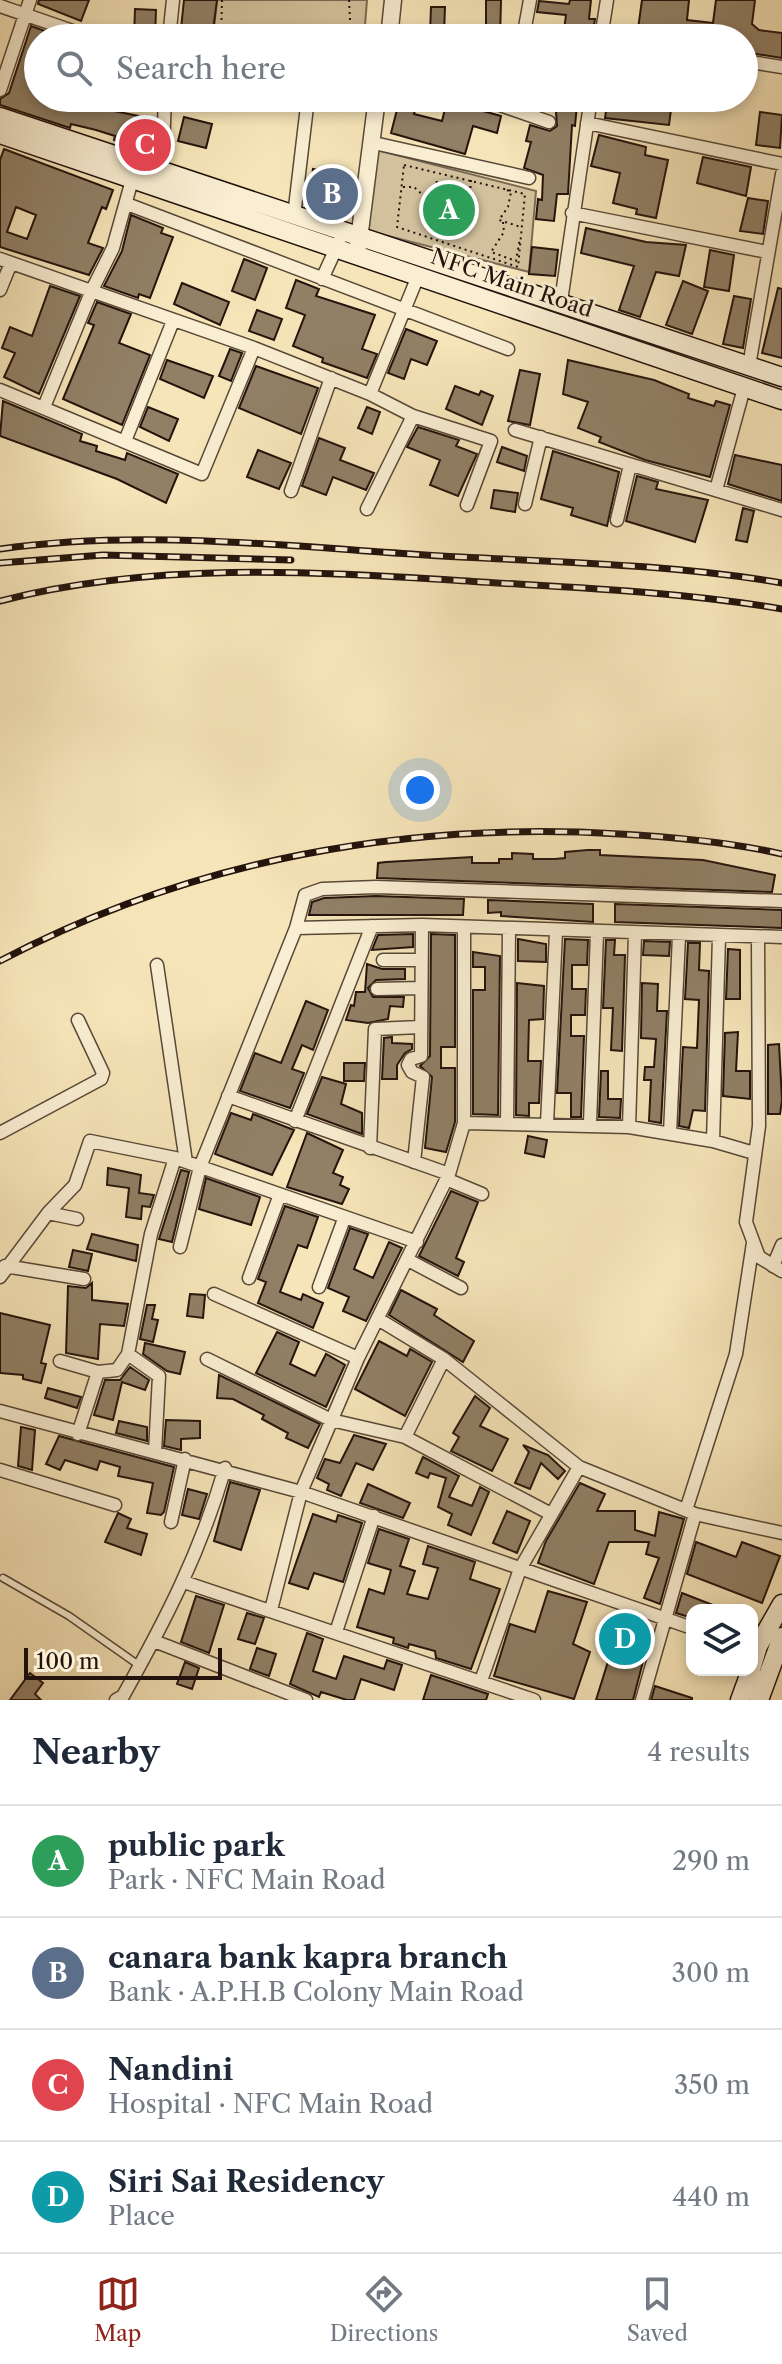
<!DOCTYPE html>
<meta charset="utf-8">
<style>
:root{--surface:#fff;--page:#f6f6f7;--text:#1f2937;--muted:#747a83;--line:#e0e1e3;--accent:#8f2418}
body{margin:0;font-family:"Libre Caslon Text",serif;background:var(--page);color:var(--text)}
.controls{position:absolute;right:24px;bottom:24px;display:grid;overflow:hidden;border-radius:16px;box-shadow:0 4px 12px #0003}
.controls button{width:72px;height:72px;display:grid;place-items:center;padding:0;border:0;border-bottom:2px solid var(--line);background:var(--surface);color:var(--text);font:40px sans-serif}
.scale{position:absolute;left:24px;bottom:20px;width:198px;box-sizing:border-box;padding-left:8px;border:4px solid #24130c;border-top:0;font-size:22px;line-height:28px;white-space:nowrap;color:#24130c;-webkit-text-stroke:6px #f9eed2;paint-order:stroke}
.you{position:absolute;left:420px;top:790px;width:28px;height:28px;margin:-20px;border:6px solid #fff;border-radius:50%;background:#1a73e8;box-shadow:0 0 0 12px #1a73e833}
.badge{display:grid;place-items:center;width:52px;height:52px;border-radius:50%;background:var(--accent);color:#fff;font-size:26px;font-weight:700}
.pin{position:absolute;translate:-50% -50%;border:4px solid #fff;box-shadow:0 2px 8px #0006}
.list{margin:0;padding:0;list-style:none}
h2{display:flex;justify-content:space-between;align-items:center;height:104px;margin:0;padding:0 32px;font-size:34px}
h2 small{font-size:26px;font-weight:400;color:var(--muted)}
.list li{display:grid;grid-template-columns:52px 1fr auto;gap:24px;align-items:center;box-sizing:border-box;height:112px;padding:0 32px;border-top:2px solid var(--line)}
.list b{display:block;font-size:30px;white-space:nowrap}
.list p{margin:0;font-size:26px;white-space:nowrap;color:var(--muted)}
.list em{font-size:26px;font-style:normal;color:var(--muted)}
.icon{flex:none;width:44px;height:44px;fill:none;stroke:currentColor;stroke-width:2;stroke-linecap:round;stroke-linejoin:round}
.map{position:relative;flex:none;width:782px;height:1700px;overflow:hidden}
.search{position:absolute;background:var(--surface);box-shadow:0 4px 12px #0003;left:24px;right:24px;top:24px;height:88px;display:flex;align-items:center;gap:20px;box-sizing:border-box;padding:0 28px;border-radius:44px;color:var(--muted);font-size:30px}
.sheet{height:552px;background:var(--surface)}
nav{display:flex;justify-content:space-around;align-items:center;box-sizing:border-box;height:112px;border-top:2px solid var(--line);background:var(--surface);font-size:22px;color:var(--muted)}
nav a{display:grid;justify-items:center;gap:4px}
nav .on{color:var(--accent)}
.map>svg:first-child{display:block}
.green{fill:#d2c19c;stroke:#7b6a54;stroke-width:2}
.building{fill:#918066;stroke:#24130c;stroke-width:2;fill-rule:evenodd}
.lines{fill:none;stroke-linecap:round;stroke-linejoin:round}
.service-casing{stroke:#584837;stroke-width:9}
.minor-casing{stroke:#584837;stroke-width:15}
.tertiary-casing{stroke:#584837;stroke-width:19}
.secondary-casing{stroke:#24130c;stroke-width:21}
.path{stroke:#24130c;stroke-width:2;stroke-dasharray:2 4;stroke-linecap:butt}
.service{stroke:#f9eed2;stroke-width:6}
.minor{stroke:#f9eed2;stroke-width:12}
.tertiary{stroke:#f9eed2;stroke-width:16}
.secondary{stroke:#f9eed2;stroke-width:18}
.rail-casing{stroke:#24130c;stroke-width:7}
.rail{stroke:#f9eed2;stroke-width:4;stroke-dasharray:12;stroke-linecap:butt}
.labels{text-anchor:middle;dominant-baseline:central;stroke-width:6;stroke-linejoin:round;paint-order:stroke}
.street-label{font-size:22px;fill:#24130c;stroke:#f9eed2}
</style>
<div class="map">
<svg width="782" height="1700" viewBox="0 0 782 1700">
<rect width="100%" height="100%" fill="#f6e5b9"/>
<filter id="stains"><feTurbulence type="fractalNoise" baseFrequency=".0025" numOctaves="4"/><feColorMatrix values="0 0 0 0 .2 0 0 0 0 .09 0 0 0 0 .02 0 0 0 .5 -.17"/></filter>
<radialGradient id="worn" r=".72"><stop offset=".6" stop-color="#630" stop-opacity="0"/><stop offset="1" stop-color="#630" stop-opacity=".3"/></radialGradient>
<path class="green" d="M217 0H367L364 38H213Z
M373 149 536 191 529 272 361 229Z"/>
<path class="building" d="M39 0H89L81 21 38 4Z
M184 0H217L212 38H180Z
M486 0H501L500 38H486Z
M570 0H591L589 19H595L592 38H563L566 15 537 12 539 1 569 4Z
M642 0H689L687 20 713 23 716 0H755L752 24 759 30 782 33V58L744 52V38L637 36Z
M431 7H445L444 34H430Z
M135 9 156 10 155 38H134Z
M31 26 64 38H38V98H108L104 109 139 116 135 143 114 140 115 136 96 130 71 124 70 128 0 105V99L9 93Z
M400 98H418L414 114 442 121 447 101 501 116 497 133 473 126 465 154 391 133Z
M555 98H576L577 104 575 126 572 125 568 194H557L554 221 536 219 538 199 542 200 543 175 524 168 531 142 526 141 530 125 550 131 557 126Z
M608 98 672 102 669 125 605 118Z
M760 112 782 115 780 148 756 145Z
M184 117 212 124 206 148 178 141Z
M599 135 646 147 645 155 668 160 656 218 636 214 637 209 613 203 620 173 591 166Z
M4 149 113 190 106 209 102 207 88 243 103 248 89 275 0 247V160ZM16 207 36 215 27 239 7 232Z
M703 157 751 167 746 196 697 183Z
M313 169 349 174 344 205 309 200Z
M748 198 768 201 763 234 740 231Z
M131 215 163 228 161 233 173 237 150 298 139 294 138 298 104 286 122 251Z
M586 228 646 242 686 245 679 276 656 272 640 317 619 310 634 266 581 253Z
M532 247 558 250 555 276 529 274Z
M710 250 734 255 729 291 704 287Z
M244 259 267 268 255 300 232 291Z
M296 280 319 289 316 296 375 315 362 349 377 354 367 378 322 362 323 358 293 346 305 315 286 308Z
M683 281 708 291 692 334 666 325Z
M182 283 229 302 220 325 174 304Z
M50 286 80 296 39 394 4 377 15 353 2 348 10 327 32 336Z
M778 288 782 289V358L762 353Z
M734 296 751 299 743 348 723 344Z
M97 302 131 314 119 343 150 355 122 425 63 399 94 325 88 323Z
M257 310 282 319 274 340 249 331Z
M406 329 437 341 427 365 411 359 404 379 388 373Z
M230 349 242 353 231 381 219 376Z
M167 360 213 376 204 398 160 379Z
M568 360 654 380 689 394 688 398 714 406 716 401 730 405 710 477 645 460 599 442 601 437 578 428 588 402 563 394Z
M256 366 318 388 301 434 239 408Z
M520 370 540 374 530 425 508 421Z
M455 386 479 395 481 391 493 396 482 425 446 409Z
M3 401 82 434 80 441 97 446 96 451 125 460 127 453 178 474 166 503 117 479 0 436Z
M148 407 178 419 169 441 140 427Z
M367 407 380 412 372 434 358 428Z
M418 427 459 440 456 446 477 454 458 496 430 485 440 460 407 447Z
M319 438 345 448 340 460 374 473 366 490 333 477 326 495 302 486Z
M502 447 527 456 524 471 497 462Z
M258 450 291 463 279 489 247 477Z
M553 451 619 472 607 526 571 515 573 508 541 499Z
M735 455 782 465V501L728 484Z
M637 476 658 482 656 489 708 500 695 542 626 521Z
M494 490 518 493 515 512 491 508Z
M743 508 754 511 747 542 736 540Z
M588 850H600V855L703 860 775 875 772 892 377 878 378 863 386 862 472 857V863H499V859H512V853L533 854V859H555L565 858V852Z
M376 896 464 899 463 915H309L312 902 324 898Z
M488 900 593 904V922L501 916V912L488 913Z
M615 904 782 910V928L615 922Z
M413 934V947L372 950 378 935Z
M431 934 455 935V1047H441V1068H455V1122L446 1152 425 1148 432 1077 420 1066 430 1056Z
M518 939 546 944V962L518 961Z
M565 939 588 940 587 965H572V989H586L585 1015H571V1036H584L581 1117H571V1093H557Z
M606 940H615L614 955H625L622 1051 611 1050 613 1008H603Z
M644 941 670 942 669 956 643 955Z
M688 943H700L699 970 709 971 705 1111 693 1110 689 1128 679 1126 683 1047 697 1048 699 1000 685 999Z
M728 949 740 950V999H726Z
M473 952 500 956 498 1115 473 1114V990H485V967H473Z
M367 964 382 969H405V979L376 980 368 988 373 997H404L403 1007 390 1006 388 1019 368 1023 346 1020 351 1005 354 1006 356 992H365Z
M517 983 544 986 543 1019 529 1020 528 1061H541L539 1103H529V1116L516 1115Z
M642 983 658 984 657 1011H667L661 1123 649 1121 651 1080H644L645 1067H654L656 1039 641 1038Z
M306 1001 328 1010 313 1050 302 1045 292 1069 304 1073 290 1108 240 1091 255 1053 281 1063Z
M738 1032 736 1071H750V1099L723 1096 725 1033Z
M392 1037V1043L412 1044V1049L405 1053 397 1065V1079H382L384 1038Z
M779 1044 782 1100 780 1114H768V1045Z
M344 1063H365L364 1081H344Z
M601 1071H608V1099H621L620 1118 599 1117Z
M322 1077 346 1084 341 1104 362 1113V1134L307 1114Z
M231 1113 251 1120 253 1114 294 1130 272 1175 215 1154Z
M307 1133 343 1150 333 1173 343 1177 340 1185 349 1189 342 1204 287 1187Z
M528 1136 547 1140 544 1157 525 1153Z
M108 1168 141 1175 139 1193 154 1195 150 1207 142 1206 141 1219 126 1217 129 1188 107 1185Z
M181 1170 189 1172 172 1242 159 1239Z
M206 1178 260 1197 251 1225 199 1209Z
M451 1191 478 1202 456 1258 464 1262 458 1276 419 1256Z
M285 1206 318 1217 307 1248 298 1245 280 1292 301 1300 303 1294 323 1303 313 1328 258 1303 266 1282 258 1279Z
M350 1228 368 1234 354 1269 373 1278 389 1242 402 1248 366 1321 343 1311 349 1297 328 1288Z
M92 1234 138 1245 136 1261 87 1249Z
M73 1250 92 1254 88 1271 69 1267Z
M92 1283V1300L128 1304 124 1326 100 1324 98 1359 66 1353 68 1286 86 1288Z
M401 1290 437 1309 434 1315 474 1341 463 1362 389 1315Z
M190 1294 205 1295 203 1318 187 1316Z
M147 1305H155L152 1319 158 1320 153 1342 140 1339Z
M0 1313 50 1325 41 1363 46 1364 41 1383 23 1379V1375L0 1373Z
M277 1332 299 1342 290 1364 315 1376 326 1354 345 1365 326 1407 256 1373Z
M379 1341 407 1356 410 1349 432 1362 405 1416 355 1389Z
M145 1343 185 1352 180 1374 167 1371 143 1354Z
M130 1367 149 1380 145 1390 122 1382 113 1420 94 1415 105 1380H120Z
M219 1375 320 1424 308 1448 286 1438 288 1433 262 1419 264 1415 233 1399 217 1398Z
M48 1388 81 1397 77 1408 45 1398Z
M475 1396 490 1408 480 1426 508 1439 492 1471 451 1451 459 1437 453 1433Z
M166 1420 200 1421V1438L181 1439V1450L164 1446Z
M119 1421 147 1427V1441L116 1433Z
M21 1427 35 1430 32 1470 18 1466Z
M354 1435 386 1444 373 1470 356 1463 341 1496 327 1490 329 1484 317 1478 325 1459 340 1463Z
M59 1436 174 1467 164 1512 161 1515 147 1513 153 1483 118 1476 120 1467 100 1461 97 1470 65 1460 60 1470 46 1464Z
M523 1445 548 1455 565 1471 558 1479 541 1463 530 1489 515 1483 529 1452Z
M423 1457 459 1476 449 1497 472 1506 480 1487 489 1492 471 1535 448 1525 452 1514 438 1507 446 1478 430 1473 428 1478 416 1473Z
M230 1482 260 1490 241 1550 214 1541Z
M580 1483 605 1494 597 1511H635V1530L655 1536 659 1512 684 1519 660 1604 644 1598 659 1558 646 1554 649 1542H609L594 1584 538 1563 546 1541Z
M368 1484 410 1503 403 1518 360 1503Z
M188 1489 207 1494 199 1519 182 1515Z
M507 1511 530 1521 517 1553 493 1543Z
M118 1513 131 1519 127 1528 147 1534 141 1555 105 1542Z
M313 1514 336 1522 338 1515 362 1523 343 1582 314 1573 308 1589 289 1583Z
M379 1529 409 1539 400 1566 415 1571 407 1594 428 1599 438 1568 423 1564 428 1546 475 1562 470 1579 500 1589 471 1669 436 1658 435 1651 409 1644 408 1648 393 1643 394 1638 357 1627 369 1589 384 1594 391 1570 368 1563Z
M696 1542 736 1557 742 1542 780 1556 762 1603 687 1574Z
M548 1591 587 1602 573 1644 590 1652 574 1699 494 1676 510 1624 535 1632Z
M682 1593 723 1609V1610H692V1618L676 1613Z
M196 1596 224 1605 209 1653 181 1642Z
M247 1613 264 1618 255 1644 238 1639Z
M609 1618 651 1631 633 1700H596L611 1652 599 1648Z
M307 1633 323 1639 313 1671 336 1679 344 1656 384 1669 387 1660 402 1665 394 1690 361 1679 354 1700H347L321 1692 319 1697 290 1684Z
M257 1648 276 1654 269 1676 250 1669Z
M185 1662 199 1668 192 1689 177 1684Z
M30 1673 43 1683 35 1694 41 1700H10Z
M431 1675 488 1694 486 1700H423Z
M655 1686 692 1698V1700H651Z"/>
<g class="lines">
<defs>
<path id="service" d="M3 1578 69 1616 140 1666"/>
<path id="minor" d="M0 6 93 38
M169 38 173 0
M523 38 530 0
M601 38 607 0
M744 61 782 67
M0 90 30 0
M480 98 549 122
M587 123 782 164
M374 143 529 178
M162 173 165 98
M127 204 508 349
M572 213 767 252
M294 216 308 98
M0 259 254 348 370 394 413 416 491 441 467 505
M322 279 339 242
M0 290 11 263
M561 301 591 98
M749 366 782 174
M0 390 202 474 254 348
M370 394 418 276
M44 407 92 290 113 248 132 180
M515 430 782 510
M125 441 173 321
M716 490 744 388
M291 491 331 378
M525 504 541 437
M367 509 413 416
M617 520 630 465
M296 928 305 895 322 889 376 887 782 901
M758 938 759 1126 746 1222 759 1257 782 1271
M383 960H421
M157 965 186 1162
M377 989 421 988
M228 1096 449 1174
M295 1121 372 926
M464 1123 629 1127 713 1141 754 1153
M590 1123 597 933
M507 1124 509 930
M547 1124 556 932
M629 1127 635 934
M0 1133 101 1079 103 1073 78 1020
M670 1133 679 936
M713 1141 719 937
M370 1148 375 1029 420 1027
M414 1162 423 1077 412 1072 408 1065 411 1059 421 1056 422 925
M446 1179 482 1194
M48 1213 77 1219
M180 1247 200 1167 296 928 422 925 782 937
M408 1260 461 1288
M5 1266 84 1279
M773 1266 782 1245
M0 1277 48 1213 75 1185 90 1141 175 1158 417 1242
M249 1278 279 1197
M319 1287 344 1219
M214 1294 358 1358
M378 1319 444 1359
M128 1354 159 1376 155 1452
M207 1359 331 1420 405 1437 551 1514
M60 1361 98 1372 78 1434
M98 1372 117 1370 128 1354 151 1234 175 1158
M0 1411 301 1492 692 1628
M405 1437 444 1359 579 1467 695 1514 782 1533
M0 1470 115 1505
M686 1510 736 1354 753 1243
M171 1522 185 1459
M184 1582 534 1700
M271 1610 301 1492 358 1358 449 1174 464 1123V927
M336 1632 374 1516
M154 1641 306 1700
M481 1681 520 1569 579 1467
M116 1700 123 1696C166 1619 200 1553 225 1468
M642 1700 695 1514"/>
<path id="tertiary" d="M389 38 393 0
M358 247 377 98"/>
<path id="secondary" d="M0 117 782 377
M0 134 782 400
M752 1666 758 1646 782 1604
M740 1700 751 1670
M759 1700 782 1637"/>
</defs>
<use href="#service" class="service-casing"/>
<use href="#minor" class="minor-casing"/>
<use href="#tertiary" class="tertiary-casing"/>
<use href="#secondary" class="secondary-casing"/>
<path class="path" d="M349 0 351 38
M221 38 222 0
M404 165 525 194 518 267 397 227Z
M403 187H414L423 195H436L437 177
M507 190 511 192 508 207 499 220 521 227
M434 215 441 199 436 195 444 200 470 194 471 180
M503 222 504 232 491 252 516 261 520 238"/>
<use href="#service" class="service"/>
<use href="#minor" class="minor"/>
<use href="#tertiary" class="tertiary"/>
<use href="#secondary" class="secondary"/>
<defs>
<path id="rail" d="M0 549C140 529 284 546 425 555 543 562 665 563 782 583
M0 563 103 555 291 560
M0 601C159 560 319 572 481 582 582 588 683 592 782 609
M0 961C191 860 405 821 620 834 674 837 729 842 782 854"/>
</defs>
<use href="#rail" class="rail-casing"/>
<use href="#rail" class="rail"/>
</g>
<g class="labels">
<g class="street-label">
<text transform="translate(512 283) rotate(19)">NFC Main Road</text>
</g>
</g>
<rect width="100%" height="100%" filter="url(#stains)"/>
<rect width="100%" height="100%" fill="url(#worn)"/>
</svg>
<div class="controls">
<button><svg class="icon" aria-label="layers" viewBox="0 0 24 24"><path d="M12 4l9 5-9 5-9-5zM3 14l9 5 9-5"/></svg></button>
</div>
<div class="scale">100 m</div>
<div class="you"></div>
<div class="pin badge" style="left:449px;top:210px;background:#2e9e5b">A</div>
<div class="pin badge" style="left:332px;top:194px;background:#5c6f8a">B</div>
<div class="pin badge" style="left:145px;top:145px;background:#e0444e">C</div>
<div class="pin badge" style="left:625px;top:1639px;background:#0f9aa8">D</div>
<div class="search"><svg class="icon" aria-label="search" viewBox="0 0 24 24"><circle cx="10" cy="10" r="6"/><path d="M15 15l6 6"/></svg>Search here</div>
</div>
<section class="sheet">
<h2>Nearby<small>4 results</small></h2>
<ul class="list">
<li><span class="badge" style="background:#2e9e5b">A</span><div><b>public park</b><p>Park · NFC Main Road</p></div><em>290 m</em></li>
<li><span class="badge" style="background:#5c6f8a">B</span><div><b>canara bank kapra branch</b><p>Bank · A.P.H.B Colony Main Road</p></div><em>300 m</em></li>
<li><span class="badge" style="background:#e0444e">C</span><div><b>Nandini</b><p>Hospital · NFC Main Road</p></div><em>350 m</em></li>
<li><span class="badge" style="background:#0f9aa8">D</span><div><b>Siri Sai Residency</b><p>Place</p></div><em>440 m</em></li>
</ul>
</section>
<nav>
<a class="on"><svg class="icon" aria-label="map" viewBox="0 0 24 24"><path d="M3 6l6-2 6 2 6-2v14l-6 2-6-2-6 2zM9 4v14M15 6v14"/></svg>Map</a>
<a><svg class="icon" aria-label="directions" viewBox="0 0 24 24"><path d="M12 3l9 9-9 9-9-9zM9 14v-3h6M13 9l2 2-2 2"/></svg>Directions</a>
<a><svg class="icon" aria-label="saved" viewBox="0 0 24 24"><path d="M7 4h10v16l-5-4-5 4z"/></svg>Saved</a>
</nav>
